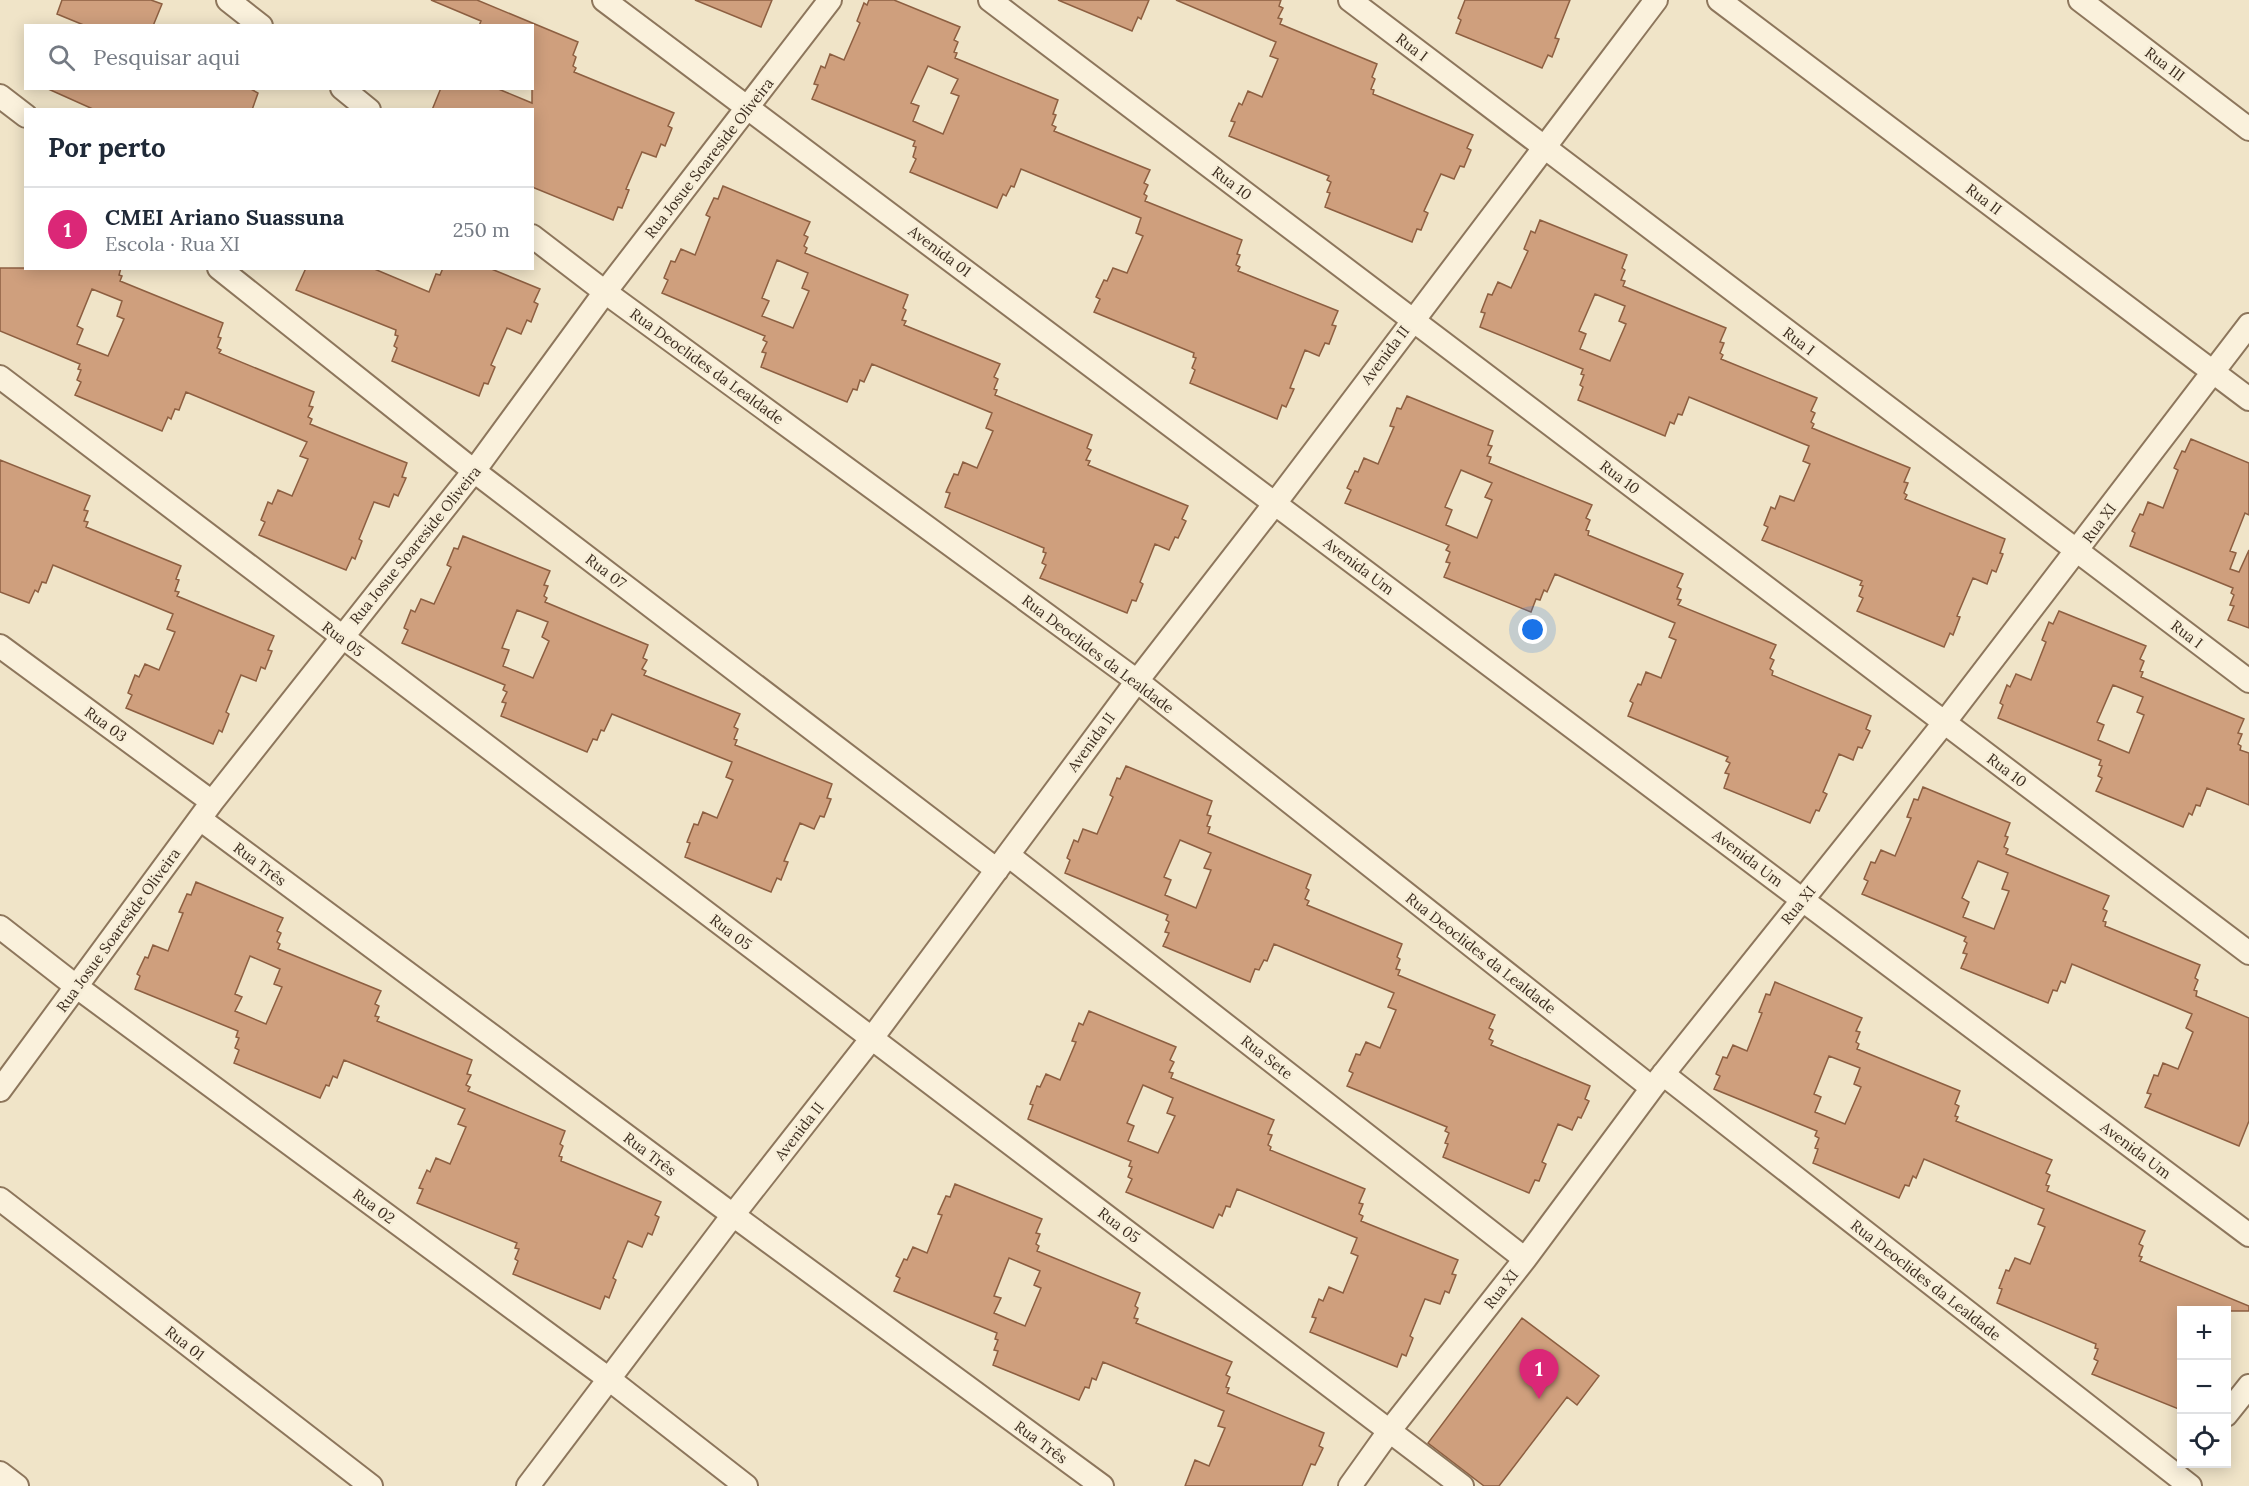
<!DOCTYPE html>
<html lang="pt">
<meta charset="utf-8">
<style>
:root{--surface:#fff;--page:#f2f2f3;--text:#1f2937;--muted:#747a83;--line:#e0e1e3;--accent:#db2777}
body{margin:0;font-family:Lora,serif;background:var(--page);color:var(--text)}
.controls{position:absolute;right:18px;bottom:18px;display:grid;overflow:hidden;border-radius:0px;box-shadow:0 3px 15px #0003}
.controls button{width:54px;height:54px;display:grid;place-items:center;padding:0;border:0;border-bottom:2px solid var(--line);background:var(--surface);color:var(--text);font:30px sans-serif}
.you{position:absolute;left:1533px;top:630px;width:21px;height:21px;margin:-15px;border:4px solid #fff;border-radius:50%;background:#1a73e8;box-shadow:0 0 0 9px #1a73e833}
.badge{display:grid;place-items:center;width:39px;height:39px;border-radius:50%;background:var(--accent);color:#fff;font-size:20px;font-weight:700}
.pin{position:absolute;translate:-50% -50px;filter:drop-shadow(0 2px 3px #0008)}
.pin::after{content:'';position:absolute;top:32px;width:21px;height:18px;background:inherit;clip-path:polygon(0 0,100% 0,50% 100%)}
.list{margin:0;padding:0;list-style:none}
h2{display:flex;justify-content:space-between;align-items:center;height:78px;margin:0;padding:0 24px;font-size:26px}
h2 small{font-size:20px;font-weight:400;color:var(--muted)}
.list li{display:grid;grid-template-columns:39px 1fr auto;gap:18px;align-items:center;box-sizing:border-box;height:84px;padding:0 24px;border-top:2px solid var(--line)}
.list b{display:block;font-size:22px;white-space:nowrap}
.list p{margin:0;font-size:20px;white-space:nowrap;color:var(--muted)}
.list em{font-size:20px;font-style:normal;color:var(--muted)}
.icon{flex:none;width:33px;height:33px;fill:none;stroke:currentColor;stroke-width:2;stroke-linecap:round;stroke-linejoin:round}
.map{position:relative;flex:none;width:2249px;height:1486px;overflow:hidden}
.search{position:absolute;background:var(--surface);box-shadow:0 3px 15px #0003;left:24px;top:24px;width:510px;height:66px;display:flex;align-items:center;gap:15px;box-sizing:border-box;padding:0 21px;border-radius:0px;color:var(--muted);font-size:22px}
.panel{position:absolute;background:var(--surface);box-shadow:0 3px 15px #0003;left:24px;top:108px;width:510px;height:162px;border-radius:0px}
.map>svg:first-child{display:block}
.building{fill:#cf9f7d;stroke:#8d5f41;stroke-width:1.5;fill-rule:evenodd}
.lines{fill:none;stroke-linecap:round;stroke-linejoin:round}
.street-casing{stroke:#8d765c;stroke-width:26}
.street{stroke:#faf1dc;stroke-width:22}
.labels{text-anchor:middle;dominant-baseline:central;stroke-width:5;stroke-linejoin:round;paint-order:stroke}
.street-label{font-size:15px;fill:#3d2e20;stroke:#f7eed8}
</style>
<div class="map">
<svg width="2249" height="1486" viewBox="0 0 2249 1486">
<rect width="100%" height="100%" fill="#f0e4c8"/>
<path class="building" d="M62 0H151L162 4 153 26H86L57 14Z
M431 0H477L578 42 573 55 576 57 573 66 576 68 574 72 674 113 668 126 672 128 665 146 661 144 656 157 642 152 626 189 629 190 622 208 618 207 613 220 532 187V110H432L441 88H496L532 103V26H479L481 21Z
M695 0H772L761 27Z
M869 0H894L960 27 954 40 958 42 954 52 957 53 955 58 1058 100 1053 114 1056 115 1052 125 1056 127 1054 131 1150 170 1144 183 1148 185 1144 194 1147 196 1145 201 1242 240 1237 254 1240 255 1236 265 1240 267 1238 271 1338 311 1332 325 1336 326 1329 344 1325 343 1319 356 1305 350 1290 388 1294 389 1286 407 1282 405 1277 419 1190 383 1195 370 1192 368 1196 358 1193 357 1194 353 1094 312 1100 299 1096 297 1104 280 1107 281 1113 268 1127 273 1143 236 1136 233 1141 218 1021 169 1014 187 1011 186 1006 196 1003 194 997 208 910 172 916 159 913 157 916 147 913 146 915 141 812 99 818 85 814 84 821 66 825 68 830 54 844 60 860 23 857 21 864 3 867 5ZM928 66 958 79 951 93 959 96 943 134 913 121 919 106 911 103Z
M1058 0H1149L1141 19 1138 17 1132 31Z
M1176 0H1281L1279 6 1283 8 1278 18 1282 19 1280 24 1377 64 1372 77 1375 79 1371 89 1374 90 1373 94 1473 135 1467 148 1471 150 1464 167 1460 166 1454 179 1441 174 1424 211 1428 213 1421 230 1417 229 1412 242 1325 207 1330 193 1327 192 1331 182 1327 180 1329 176 1229 136 1235 122 1231 121 1239 103 1242 105 1248 91 1262 97 1278 59 1270 56 1276 42Z
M1465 0H1570L1555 38 1559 39 1552 57 1548 55 1542 68 1456 33 1461 20 1458 18Z
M46 88H249L258 93 252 110H95Z
M723 186 810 222 804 235 808 237 804 246 807 248 805 253 908 295 903 308 906 310 902 320 906 321 904 325 1000 364 994 377 998 379 994 389 997 390 995 395 1092 435 1087 448 1091 450 1086 460 1090 461 1088 465 1188 506 1182 519 1186 521 1178 538 1175 537 1169 550 1155 544 1140 582 1143 584 1136 601 1132 600 1127 613 1040 578 1046 565 1042 563 1046 553 1043 552 1044 548 945 507 950 493 946 492 954 474 958 475 963 462 977 468 993 431 986 428 992 413 872 364 864 382 860 380 857 390 853 389 847 402 761 367 766 353 762 352 767 342 763 340 765 336 662 293 668 280 664 278 671 261 675 262 681 249 695 255 710 217 706 215 714 198 718 199ZM777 260 808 273 802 288 809 291 793 328 762 316 769 301 762 298Z
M1540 220 1627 255 1622 268 1625 270 1621 280 1625 281 1623 286 1726 328 1720 342 1724 343 1720 353 1723 355 1721 359 1817 398 1811 411 1815 413 1811 422 1814 424 1812 428 1910 468 1904 482 1908 483 1904 493 1907 495 1905 499 2005 539 2000 553 2003 554 1996 572 1992 570 1987 584 1973 578 1957 616 1960 617 1953 635 1950 633 1944 647 1857 611 1863 598 1859 596 1863 586 1860 585 1862 581 1762 540 1768 527 1764 525 1771 507 1775 509 1780 496 1794 501 1810 464 1803 461 1809 446 1689 397 1682 415 1678 414 1674 424 1670 422 1665 436 1578 400 1583 387 1580 385 1584 375 1581 374 1583 369 1480 327 1485 313 1481 312 1488 294 1492 295 1498 282 1511 288 1528 251 1524 249 1531 231 1535 233ZM1595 294 1625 306 1619 321 1626 324 1610 361 1580 349 1586 334 1579 331Z
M0 268H121L119 275 122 276 120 281 223 323 218 337 221 338 217 348 221 350 219 353 314 392 309 406 313 407 308 417 312 419 310 424 407 463 402 477 406 478 398 496 394 494 389 507 374 502 359 539 362 541 355 559 352 557 346 570 259 535 265 522 261 520 268 502 272 504 278 490 292 496 308 459 300 456 307 442 186 392 179 410 175 409 171 419 168 417 162 431 75 395 81 382 77 380 81 370 78 369 80 364 0 331ZM92 289 122 301 117 316 124 319 108 356 77 344 83 329 77 326Z
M306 268H372L429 292 436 274 440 275 443 268H489L540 289 534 302 538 304 531 322 527 320 521 334 507 328 491 365 495 367 488 384 484 383 479 396 392 361 397 348 394 346 398 336 395 335 396 330 296 290Z
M1407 396 1493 431 1488 445 1492 446 1487 456 1491 457 1489 463 1592 505 1586 518 1590 520 1586 530 1589 531 1588 535 1683 574 1677 587 1681 589 1677 599 1681 600 1678 605 1776 645 1770 658 1774 660 1770 669 1773 671 1772 675 1871 716 1866 729 1870 731 1862 748 1858 747 1853 760 1839 754 1823 792 1827 794 1819 811 1816 810 1810 823 1724 788 1729 774 1725 773 1730 763 1726 761 1728 757 1628 716 1633 703 1630 701 1638 684 1641 685 1646 672 1661 678 1676 640 1669 637 1675 623 1555 574 1547 592 1544 590 1540 600 1536 599 1531 612 1444 577 1450 563 1446 562 1450 552 1446 550 1449 545 1345 503 1351 490 1347 488 1355 471 1358 472 1364 458 1378 464 1394 427 1390 426 1397 408 1401 409ZM1461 470 1492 483 1485 497 1492 500 1477 538 1446 525 1452 510 1445 507Z
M2191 439 2249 463V515L2245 513 2230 551 2236 553 2230 569 2239 572 2249 550V628L2228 620 2234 606 2230 605 2234 595 2231 593 2233 588 2130 546 2135 533 2132 531 2140 514 2143 515 2148 502 2163 508 2178 470 2174 468 2182 451 2185 452Z
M0 460 90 496 84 510 88 511 84 521 88 522 86 527 181 566 176 579 179 580 175 591 179 592 177 596 274 636 268 650 272 651 265 669 261 667 256 681 241 675 226 712 229 714 222 732 219 730 213 744 126 708 132 695 128 693 135 675 139 677 145 664 159 670 175 632 167 629 173 614 53 565 46 583 42 582 38 592 35 590 29 603 0 592Z
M463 536 550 571 544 585 548 586 544 596 547 598 545 602 648 645 643 658 647 660 642 669 646 671 644 675 740 714 734 727 738 729 734 739 737 740 735 745 832 784 827 798 831 799 824 817 820 816 814 829 800 823 784 861 788 862 781 880 777 878 771 892 685 857 690 843 687 842 694 824 698 825 703 812 717 818 733 780 726 777 732 762 612 714 604 731 601 730 597 740 593 739 587 752 501 716 506 703 502 702 507 692 503 690 505 685 402 643 408 630 404 628 411 610 415 612 421 599 434 604 451 567 447 565 454 548 458 549ZM517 610 548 622 542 637 549 641 533 678 503 666 509 650 502 648Z
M2059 611 2146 646 2140 659 2144 661 2140 671 2143 672 2141 677 2244 719 2238 733 2242 734 2238 744 2241 746 2240 750 2249 753V805L2207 788 2200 806 2196 805 2192 815 2189 813 2183 827 2096 791 2102 778 2098 776 2102 766 2099 765 2101 760 1998 718 2003 705 2000 703 2007 685 2010 687 2016 674 2031 680 2046 642 2042 640 2049 622 2053 624ZM2113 685 2143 697 2137 712 2144 715 2129 753 2098 740 2104 725 2097 722Z
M1126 766 1212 801 1207 815 1211 816 1207 826 1210 827 1208 833 1311 875 1306 888 1309 890 1305 899 1309 901 1307 905 1402 944 1397 957 1400 959 1396 969 1400 970 1398 975 1495 1015 1489 1028 1493 1030 1489 1039 1493 1041 1491 1045 1590 1086 1585 1099 1589 1101 1581 1118 1578 1117 1572 1130 1558 1124 1542 1162 1546 1164 1539 1181 1535 1180 1529 1193 1443 1157 1448 1144 1445 1143 1449 1133 1445 1131 1447 1127 1347 1086 1353 1073 1349 1071 1356 1054 1360 1055 1366 1042 1380 1048 1396 1010 1388 1007 1394 993 1274 944 1267 961 1264 960 1259 970 1255 969 1250 982 1163 946 1169 933 1165 932 1169 922 1166 920 1168 915 1065 873 1070 860 1067 858 1074 840 1078 842 1083 829 1097 834 1113 797 1110 795 1117 778 1120 779ZM1180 840 1211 853 1204 868 1211 870 1196 908 1165 895 1171 880 1164 877Z
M1923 787 2010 823 2005 836 2008 837 2004 847 2008 849 2006 854 2109 896 2103 909 2107 911 2103 921 2106 922 2105 926 2200 965 2195 978 2198 980 2194 990 2197 991 2196 996 2249 1018V1121L2239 1146 2145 1107 2151 1094 2147 1093 2154 1075 2158 1076 2163 1063 2178 1069 2193 1032 2186 1028 2192 1014 2072 964 2065 983 2061 981 2057 991 2053 990 2048 1003 1961 968 1967 954 1963 953 1967 943 1964 941 1966 937 1862 894 1868 881 1864 879 1871 862 1875 863 1881 850 1895 856 1911 818 1907 817 1914 799 1918 800ZM1978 861 2008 873 2002 889 2009 891 1994 929 1963 917 1969 902 1962 898Z
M196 882 283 918 277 931 281 933 277 942 280 944 278 949 381 991 375 1004 379 1006 375 1016 379 1017 377 1021 472 1060 467 1074 471 1075 466 1085 470 1087 468 1091 565 1131 560 1144 563 1146 559 1156 562 1157 561 1161 661 1202 655 1215 659 1217 652 1235 648 1233 642 1247 628 1241 613 1278 616 1280 609 1298 605 1296 600 1309 513 1274 518 1261 515 1259 519 1249 515 1248 517 1243 417 1203 423 1189 419 1188 427 1170 430 1172 436 1158 450 1164 466 1127 458 1124 465 1109 344 1060 337 1078 333 1076 329 1086 326 1085 320 1098 234 1063 239 1050 235 1048 239 1038 236 1037 238 1031 135 989 140 976 137 974 145 957 148 958 153 945 168 951 183 913 179 912 187 894 191 895ZM250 956 280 969 274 984 282 987 266 1024 235 1011 242 997 235 994Z
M1775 982 1862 1018 1856 1031 1860 1032 1856 1042 1859 1044 1857 1049 1960 1091 1955 1104 1959 1106 1955 1116 1958 1117 1956 1121 2052 1160 2046 1173 2050 1175 2046 1185 2049 1186 2047 1191 2145 1231 2139 1244 2143 1246 2139 1256 2142 1257 2140 1261 2249 1306V1311H2181V1410L2092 1374 2098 1361 2094 1359 2098 1349 2095 1348 2096 1344 1997 1303 2002 1289 1999 1288 2006 1270 2009 1271 2015 1258 2030 1264 2045 1227 2038 1224 2044 1209 1924 1159 1916 1178 1913 1176 1909 1186 1905 1185 1899 1198 1813 1163 1818 1149 1815 1148 1819 1138 1815 1136 1817 1131 1714 1089 1720 1076 1716 1074 1723 1057 1727 1058 1733 1045 1747 1051 1762 1013 1759 1012 1766 994 1770 995ZM1829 1056 1860 1068 1854 1084 1861 1087 1845 1124 1815 1112 1821 1097 1814 1094Z
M1089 1011 1176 1047 1170 1060 1174 1062 1169 1072 1173 1073 1171 1078 1274 1120 1268 1134 1272 1135 1268 1145 1271 1147 1270 1150 1365 1189 1359 1203 1363 1204 1359 1214 1363 1216 1361 1221 1458 1260 1452 1274 1456 1275 1449 1293 1445 1291 1440 1304 1425 1299 1410 1336 1413 1338 1406 1356 1402 1354 1397 1367 1310 1332 1316 1318 1312 1317 1319 1299 1323 1301 1329 1287 1343 1293 1358 1256 1351 1253 1357 1238 1237 1189 1230 1207 1226 1206 1222 1216 1219 1214 1213 1228 1126 1192 1132 1179 1128 1177 1132 1167 1129 1166 1131 1161 1028 1119 1033 1105 1030 1104 1037 1086 1040 1087 1046 1074 1060 1080 1076 1042 1072 1041 1079 1023 1083 1025ZM1143 1085 1173 1098 1167 1113 1175 1116 1158 1153 1128 1141 1134 1126 1127 1123Z
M955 1184 1042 1219 1036 1233 1040 1234 1036 1244 1039 1246 1037 1251 1140 1293 1135 1306 1138 1308 1134 1318 1138 1319 1136 1323 1232 1362 1226 1375 1230 1377 1226 1387 1229 1388 1227 1393 1324 1433 1319 1446 1323 1448 1315 1465 1311 1464 1302 1486H1185L1195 1460 1209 1466 1225 1428 1218 1426 1224 1411 1103 1362 1096 1380 1092 1378 1089 1388 1085 1387 1079 1400 993 1365 998 1351 994 1350 998 1340 995 1339 997 1333 894 1291 900 1278 896 1276 904 1259 907 1260 913 1247 927 1253 942 1215 938 1214 946 1196 950 1197ZM1009 1258 1040 1271 1034 1285 1041 1288 1025 1326 994 1313 1001 1298 994 1296Z
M1522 1318 1599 1376 1577 1405 1567 1397 1499 1486H1484L1428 1443Z"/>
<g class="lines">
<defs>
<path id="street" d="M228 0 261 26
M604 0 2249 1235
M990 0 2249 953
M1350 0 2249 681
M1719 0 2249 399
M2080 0 2249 129
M342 88 369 110
M0 96 26 116
M532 236 605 292 1137 681 1652 1088
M219 268 474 471 997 870
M0 377 1462 1486
M0 646 212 802
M200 819 733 1215 1102 1486
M1008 855 1525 1259
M0 927 77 987 609 1379 746 1486
M1663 1074 2190 1486
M0 1090 212 802 474 471 605 292 830 0
M0 1199 371 1486
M2226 1415 2249 1386
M0 1473 17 1486
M528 1486 733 1215 872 1038 1137 681 1276 502 1656 0
M1350 1486 1390 1430 1525 1259 1652 1088 1944 723 2249 325"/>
</defs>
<use href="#street" class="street-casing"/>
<use href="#street" class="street"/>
</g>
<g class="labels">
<g class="street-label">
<text transform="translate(1412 47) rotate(37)">Rua I</text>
<text transform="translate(2165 64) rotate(37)">Rua III</text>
<text transform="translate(709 158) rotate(-52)">Rua Josue Soareside Oliveira</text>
<text transform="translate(1232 183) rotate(37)">Rua 10</text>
<text transform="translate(1984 199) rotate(37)">Rua II</text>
<text transform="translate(940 251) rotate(37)">Avenida 01</text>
<text transform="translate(1799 341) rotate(37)">Rua I</text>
<text transform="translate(1385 355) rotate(-53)">Avenida II</text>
<text transform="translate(707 366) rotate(36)">Rua Deoclides da Lealdade</text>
<text transform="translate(1620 477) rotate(37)">Rua 10</text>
<text transform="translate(2099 523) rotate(-53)">Rua XI</text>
<text transform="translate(415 545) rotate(-51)">Rua Josue Soareside Oliveira</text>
<text transform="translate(1359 566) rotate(37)">Avenida Um</text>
<text transform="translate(606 571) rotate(37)">Rua 07</text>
<text transform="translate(2187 634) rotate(37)">Rua I</text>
<text transform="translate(343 639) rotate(37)">Rua 05</text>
<text transform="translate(1098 654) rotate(37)">Rua Deoclides da Lealdade</text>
<text transform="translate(106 724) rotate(36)">Rua 03</text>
<text transform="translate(1091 742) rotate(-54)">Avenida II</text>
<text transform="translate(2007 770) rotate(37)">Rua 10</text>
<text transform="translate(1748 858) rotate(37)">Avenida Um</text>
<text transform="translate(260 864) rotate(37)">Rua Três</text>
<text transform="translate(1798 905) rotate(-51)">Rua XI</text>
<text transform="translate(118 930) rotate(-54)">Rua Josue Soareside Oliveira</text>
<text transform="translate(731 932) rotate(37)">Rua 05</text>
<text transform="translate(1481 953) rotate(38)">Rua Deoclides da Lealdade</text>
<text transform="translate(1267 1057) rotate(38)">Rua Sete</text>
<text transform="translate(799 1131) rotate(-52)">Avenida II</text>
<text transform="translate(2136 1150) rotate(37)">Avenida Um</text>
<text transform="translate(650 1154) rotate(37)">Rua Três</text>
<text transform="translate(374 1206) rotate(36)">Rua 02</text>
<text transform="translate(1119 1225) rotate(37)">Rua 05</text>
<text transform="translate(1926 1280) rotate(38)">Rua Deoclides da Lealdade</text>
<text transform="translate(1501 1289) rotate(-52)">Rua XI</text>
<text transform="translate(185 1343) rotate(38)">Rua 01</text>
<text transform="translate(1041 1442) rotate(36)">Rua Três</text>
</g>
</g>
</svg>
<div class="controls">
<button>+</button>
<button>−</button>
<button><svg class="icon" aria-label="locate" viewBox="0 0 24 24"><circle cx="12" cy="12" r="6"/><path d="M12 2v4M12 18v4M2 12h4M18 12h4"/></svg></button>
</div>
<div class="you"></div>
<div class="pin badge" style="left:1539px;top:1399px">1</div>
<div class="search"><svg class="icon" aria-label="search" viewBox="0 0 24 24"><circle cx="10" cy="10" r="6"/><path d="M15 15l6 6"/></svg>Pesquisar aqui</div>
<section class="panel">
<h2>Por perto<small></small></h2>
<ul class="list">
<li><span class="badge">1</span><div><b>CMEI Ariano Suassuna</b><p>Escola · Rua XI</p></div><em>250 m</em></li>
</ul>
</section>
</div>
